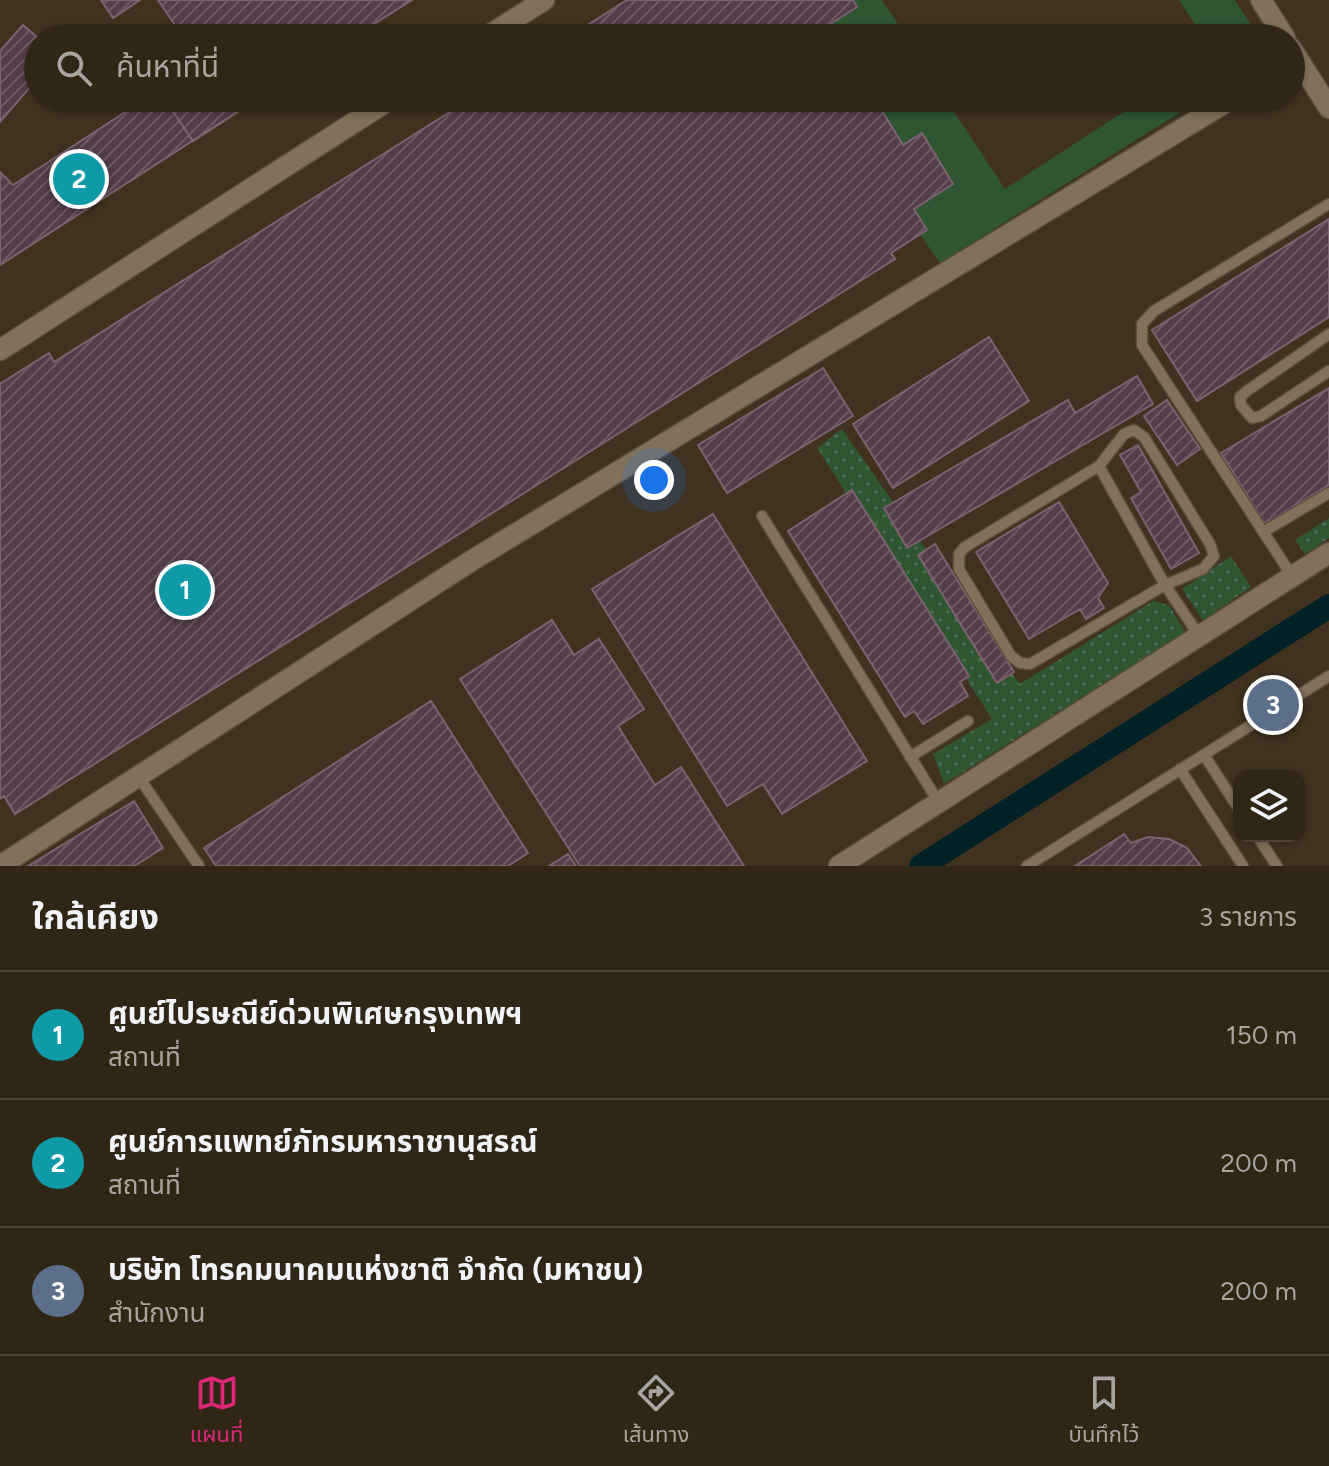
<!DOCTYPE html>
<html lang="th">
<meta charset="utf-8">
<style>
:root{--surface:#302616;--page:#3c3223;--text:#f1f3f6;--muted:#a8a5a1;--line:#4b4335;--accent:#db2777}
body{margin:0;font-family:Figtree,"Noto Sans Thai",sans-serif;background:var(--page);color:var(--text)}
.controls{position:absolute;right:24px;bottom:24px;display:grid;overflow:hidden;border-radius:16px;box-shadow:0 2px 6px #0004}
.controls button{width:72px;height:72px;display:grid;place-items:center;padding:0;border:0;border-bottom:2px solid var(--line);background:var(--surface);color:var(--text);font:40px sans-serif}
.you{position:absolute;left:654px;top:480px;width:28px;height:28px;margin:-20px;border:6px solid #fff;border-radius:50%;background:#1a73e8;box-shadow:0 0 0 12px #1a73e833}
.badge{display:grid;place-items:center;width:52px;height:52px;border-radius:50%;background:var(--accent);color:#fff;font-size:26px;font-weight:700}
.pin{position:absolute;translate:-50% -50%;border:4px solid #fff;box-shadow:0 2px 8px #0006}
.list{margin:0;padding:0;list-style:none}
h2{display:flex;justify-content:space-between;align-items:center;height:104px;margin:0;padding:0 32px;font-size:34px}
h2 small{font-size:26px;font-weight:400;color:var(--muted)}
.list li{display:grid;grid-template-columns:52px 1fr auto;gap:24px;align-items:center;box-sizing:border-box;height:128px;padding:0 32px;border-top:2px solid var(--line)}
.list b{display:block;font-size:30px;white-space:nowrap}
.list p{margin:0;font-size:26px;white-space:nowrap;color:var(--muted)}
.list em{font-size:26px;font-style:normal;color:var(--muted)}
.icon{flex:none;width:44px;height:44px;fill:none;stroke:currentColor;stroke-width:2;stroke-linecap:round;stroke-linejoin:round}
.map{position:relative;flex:none;width:1329px;height:866px;overflow:hidden}
.search{position:absolute;background:var(--surface);box-shadow:0 2px 6px #0004;left:24px;right:24px;top:24px;height:88px;display:flex;align-items:center;gap:20px;box-sizing:border-box;padding:0 28px;border-radius:44px;color:var(--muted);font-size:30px}
.sheet{height:488px;background:var(--surface)}
nav{display:flex;justify-content:space-around;align-items:center;box-sizing:border-box;height:112px;border-top:2px solid var(--line);background:var(--surface);font-size:22px;color:var(--muted)}
nav a{display:grid;justify-items:center;gap:4px}
nav .on{color:var(--accent)}
.map>svg:first-child{display:block}
.grass{fill:url(#grass-dots)}
.garden{fill:#2f5631}
.lines{fill:none;stroke-linecap:round;stroke-linejoin:round}
.canal{stroke:#002227;stroke-width:24}
.building{fill:url(#building-hatch);stroke:#7b6270;stroke-width:2}
.service-casing{stroke:#5b4f3d;stroke-width:13}
.minor-casing{stroke:#5b4f3d;stroke-width:23}
.service{stroke:#81715a;stroke-width:10}
.minor{stroke:#81715a;stroke-width:20}
</style>
<div class="map">
<svg width="1329" height="866" viewBox="0 0 1329 866">
<defs>
<pattern id="grass-dots" width="8" height="8" patternUnits="userSpaceOnUse" patternTransform="scale(2)"><rect width="8" height="8" fill="#2f5631"/><path d="M2 2h.1M6 6h.1" fill="none" stroke="#4d6e4e" stroke-width="1.8" stroke-linecap="round"/></pattern>
<pattern id="building-hatch" width="6" height="6" patternUnits="userSpaceOnUse" patternTransform="scale(2)"><rect width="6" height="6" fill="#553e4b"/><path d="M-1 1l2-2M0 6l6-6M5 7l2-2" fill="none" stroke="#6e5a64"/></pattern>
</defs>
<rect width="100%" height="100%" fill="#40321e"/>
<path class="grass" d="M842 429 1020 684 1153 601 1169 605 1185 632 944 784 933 754 992 719 817 448Z
M1329 518V538L1305 554 1295 540Z
M1231 556 1251 587 1203 620 1182 589Z"/>
<path class="garden" d="M757 0H882L907 38H783Z
M1179 0H1235L1259 38H1204Z
M825 98H945L1005 189 1145 98H1203L940 263Z"/>
<g class="lines">
<path class="canal" d="M921 866 1329 606"/>
</g>
<path class="building" d="M101 0H140L113 18Z
M101 0H140L113 18Z
M158 0H412L352 38H175L181 34Z
M158 0H412L352 38H175L181 34Z
M627 0H853L857 7 829 25 837 38H567Z
M23 25 38 38V78L0 122V51Z
M147 98H259L0 265V172L13 185Z
M164 98H259L193 141Z
M472 98H892L879 106 903 145 922 133 953 184 914 209 927 230 891 253 895 259 15 814 4 796 0 799V384L49 353 54 362Z
M1329 219V317L1197 401 1152 330Z
M989 337 1029 401 893 488 853 424Z
M823 368 853 416 727 493 698 445Z
M1137 376 1153 404 907 548 884 508 1068 400 1075 413Z
M1329 388V485L1265 524 1221 453Z
M1167 400 1200 449 1177 465 1144 416Z
M1138 445 1199 553 1171 569 1131 498 1141 492 1120 455Z
M852 490 969 676 960 682 968 696 923 724 914 711 905 717 788 531Z
M1059 502 1108 583 1098 598 1104 608 1086 619 1080 609 1029 639 976 552Z
M713 514 867 761 782 814 763 784 727 806 592 589Z
M935 544 1014 672 997 683 918 555Z
M552 620 574 655 599 639 644 709 618 726 655 785 681 767 744 866H580L460 679Z
M431 701 528 853 508 866H216L204 848Z
M134 801 163 848 134 866H28Z
M1124 834 1131 843 1148 837 1169 839 1187 848 1201 866H1075Z
M568 854 576 866H549Z"/>
<g class="lines">
<defs>
<path id="service" d="M1329 334 1247 391 1240 397 1241 405 1252 418 1261 416 1329 371
M1134 430 1144 437 1210 544 1214 556 1203 569 1165 585 1030 664 1020 663 1011 656 959 569V554L965 547 1099 466 1124 434Z
M1099 466 1165 585 1200 637
M762 516 939 803
M1263 532 1329 493
M1292 576 1142 345V324L1154 311 1329 204
M1204 755 1239 809
M910 757 968 721
M1180 769 1243 866
M138 776 199 866
M1257 836 1277 866
M1027 866 1329 676"/>
<path id="minor" d="M1261 0 1285 38
M485 38 544 0
M1291 48 1329 108
M0 350 392 98
M0 866 471 561 1233 98
M839 866 1329 553"/>
</defs>
<use href="#service" class="service-casing"/>
<use href="#minor" class="minor-casing"/>
<use href="#service" class="service"/>
<use href="#minor" class="minor"/>
</g>
</svg>
<div class="controls">
<button><svg class="icon" aria-label="layers" viewBox="0 0 24 24"><path d="M12 4l9 5-9 5-9-5zM3 14l9 5 9-5"/></svg></button>
</div>
<div class="you"></div>
<div class="pin badge" style="left:185px;top:590px;background:#0f9aa8">1</div>
<div class="pin badge" style="left:79px;top:179px;background:#0f9aa8">2</div>
<div class="pin badge" style="left:1273px;top:705px;background:#5c6f8a">3</div>
<div class="search"><svg class="icon" aria-label="search" viewBox="0 0 24 24"><circle cx="10" cy="10" r="6"/><path d="M15 15l6 6"/></svg>ค้นหาที่นี่</div>
</div>
<section class="sheet">
<h2>ใกล้เคียง<small>3 รายการ</small></h2>
<ul class="list">
<li><span class="badge" style="background:#0f9aa8">1</span><div><b>ศูนย์ไปรษณีย์ด่วนพิเศษกรุงเทพฯ</b><p>สถานที่</p></div><em>150 m</em></li>
<li><span class="badge" style="background:#0f9aa8">2</span><div><b>ศูนย์การแพทย์ภัทรมหาราชานุสรณ์</b><p>สถานที่</p></div><em>200 m</em></li>
<li><span class="badge" style="background:#5c6f8a">3</span><div><b>บริษัท โทรคมนาคมแห่งชาติ จำกัด (มหาชน)</b><p>สำนักงาน</p></div><em>200 m</em></li>
</ul>
</section>
<nav>
<a class="on"><svg class="icon" aria-label="map" viewBox="0 0 24 24"><path d="M3 6l6-2 6 2 6-2v14l-6 2-6-2-6 2zM9 4v14M15 6v14"/></svg>แผนที่</a>
<a><svg class="icon" aria-label="directions" viewBox="0 0 24 24"><path d="M12 3l9 9-9 9-9-9zM9 14v-3h6M13 9l2 2-2 2"/></svg>เส้นทาง</a>
<a><svg class="icon" aria-label="saved" viewBox="0 0 24 24"><path d="M7 4h10v16l-5-4-5 4z"/></svg>บันทึกไว้</a>
</nav>
